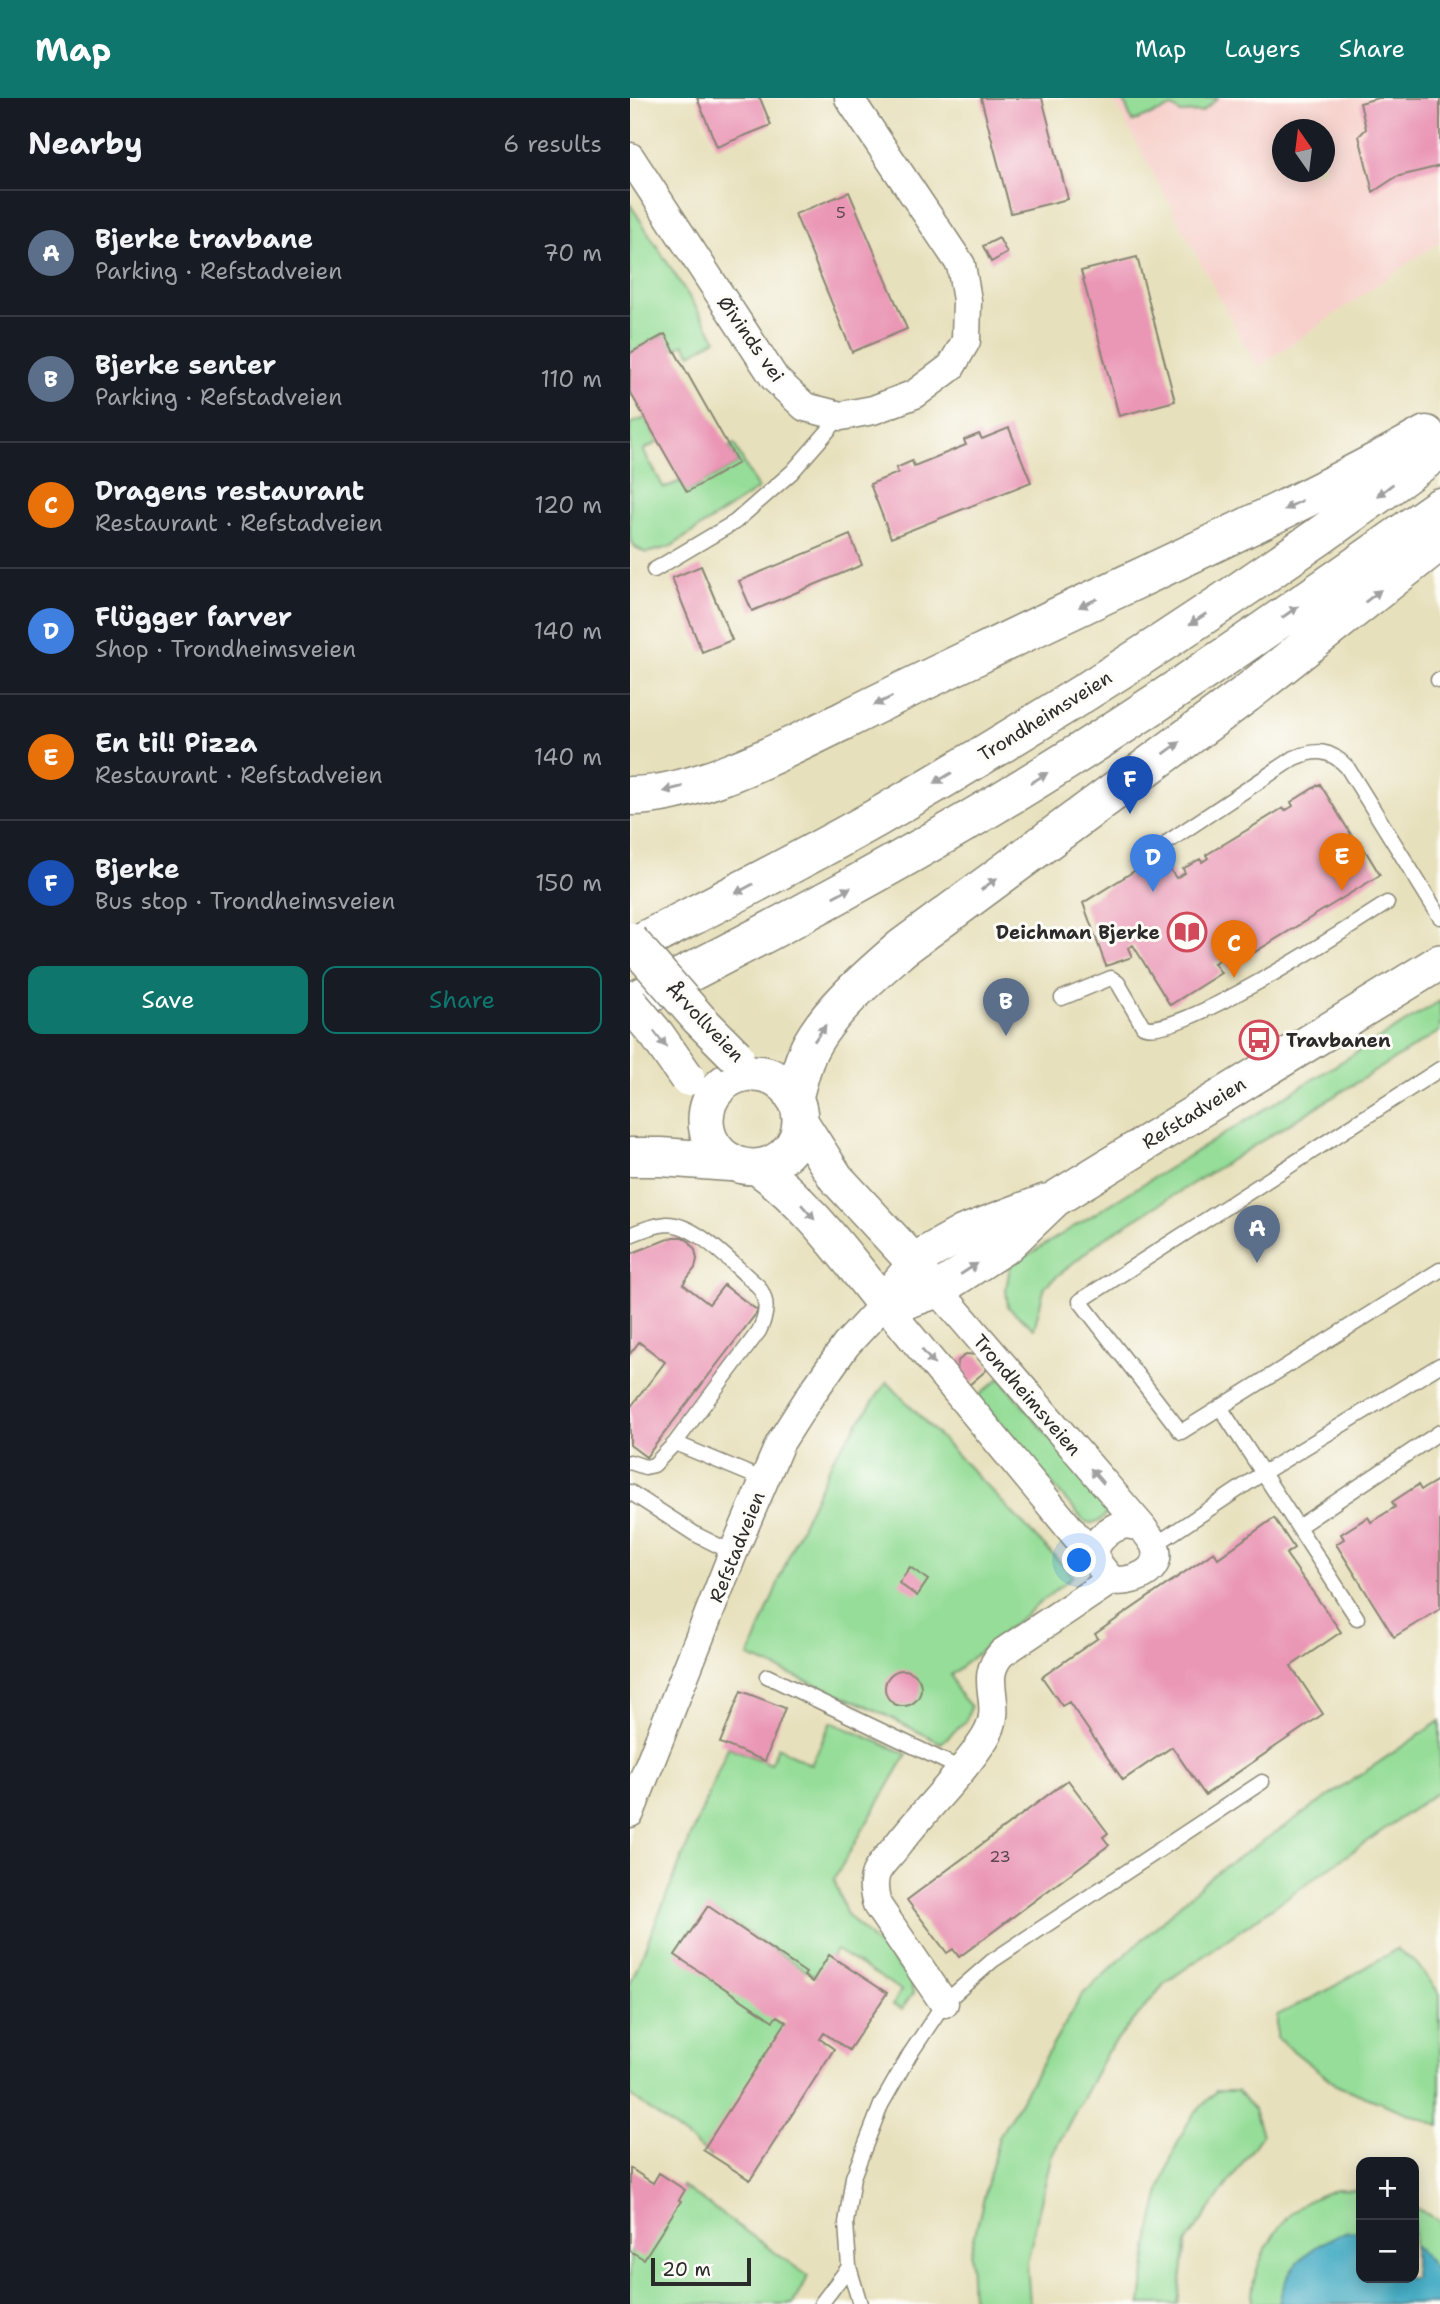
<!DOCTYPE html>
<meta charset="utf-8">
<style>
:root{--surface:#171b24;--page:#20242c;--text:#f1f3f6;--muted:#9ea1a6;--line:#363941;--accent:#0f766e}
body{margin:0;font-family:"Shantell Sans",sans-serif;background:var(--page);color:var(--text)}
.controls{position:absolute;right:21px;bottom:21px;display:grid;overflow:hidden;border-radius:14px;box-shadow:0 4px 18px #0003}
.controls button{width:63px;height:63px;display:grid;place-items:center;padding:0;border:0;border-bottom:2px solid var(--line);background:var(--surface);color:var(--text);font:35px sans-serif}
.compass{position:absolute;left:642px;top:21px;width:63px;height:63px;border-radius:50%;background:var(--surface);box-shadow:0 4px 18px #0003;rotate:346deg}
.scale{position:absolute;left:21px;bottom:18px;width:100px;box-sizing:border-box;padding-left:7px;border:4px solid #2b2b2b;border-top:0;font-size:19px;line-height:24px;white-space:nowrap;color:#2b2b2b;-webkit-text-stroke:5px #fdfcf7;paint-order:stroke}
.you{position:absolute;left:450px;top:1463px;width:24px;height:24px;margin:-18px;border:5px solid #fff;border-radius:50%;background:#1a73e8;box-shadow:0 0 0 10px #1a73e833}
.badge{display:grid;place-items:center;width:46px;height:46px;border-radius:50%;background:var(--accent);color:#fff;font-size:23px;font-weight:700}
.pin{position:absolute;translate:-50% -58px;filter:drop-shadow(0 2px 4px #0008)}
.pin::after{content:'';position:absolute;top:37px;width:24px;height:21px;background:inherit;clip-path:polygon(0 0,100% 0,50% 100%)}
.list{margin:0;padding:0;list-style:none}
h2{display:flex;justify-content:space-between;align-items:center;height:91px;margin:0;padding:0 28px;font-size:30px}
h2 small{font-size:23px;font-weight:400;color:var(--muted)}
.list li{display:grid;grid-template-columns:46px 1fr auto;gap:21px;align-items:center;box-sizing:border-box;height:126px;padding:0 28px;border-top:2px solid var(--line)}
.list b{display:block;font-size:26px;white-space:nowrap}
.list p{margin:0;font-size:23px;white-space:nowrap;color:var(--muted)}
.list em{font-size:23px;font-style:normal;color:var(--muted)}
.actions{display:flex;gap:14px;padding:21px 28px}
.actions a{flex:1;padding:16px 0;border:2px solid var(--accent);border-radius:14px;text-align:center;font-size:24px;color:var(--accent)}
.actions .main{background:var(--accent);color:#fff}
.map{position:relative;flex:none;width:810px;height:2206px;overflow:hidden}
header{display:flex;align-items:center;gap:42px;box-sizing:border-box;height:98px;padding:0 35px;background:var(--accent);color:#fff}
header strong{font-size:33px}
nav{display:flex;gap:38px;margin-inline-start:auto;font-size:24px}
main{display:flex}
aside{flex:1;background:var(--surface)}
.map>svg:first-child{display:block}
.built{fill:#f7d0cb;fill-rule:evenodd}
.green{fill:#95dd98;stroke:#608462;stroke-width:2}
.water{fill:#45acc4;stroke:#386c78;stroke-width:2}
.building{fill:#ea96b5}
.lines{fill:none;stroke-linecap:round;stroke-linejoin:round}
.service-casing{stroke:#898674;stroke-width:17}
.minor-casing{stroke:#898674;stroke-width:31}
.tertiary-casing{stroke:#898674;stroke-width:38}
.trunk-casing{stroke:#898674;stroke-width:41}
.service{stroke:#fff;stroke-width:14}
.minor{stroke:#fff;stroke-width:28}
.tertiary{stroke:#fff;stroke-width:35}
.trunk{stroke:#fff;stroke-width:38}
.tertiary-bridge-casing{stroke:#898674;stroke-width:38;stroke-linecap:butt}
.tertiary-bridge{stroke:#fff;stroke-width:35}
.oneway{fill:#a0a0a0}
.labels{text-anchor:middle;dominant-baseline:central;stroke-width:6;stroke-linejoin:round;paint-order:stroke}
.number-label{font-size:16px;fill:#5b464e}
.street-label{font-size:19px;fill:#2b2b2b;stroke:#fdfcf7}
.poi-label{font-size:19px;font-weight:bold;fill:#2b2b2b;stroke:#fdfcf7;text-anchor:end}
</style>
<header>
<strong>Map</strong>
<nav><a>Map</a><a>Layers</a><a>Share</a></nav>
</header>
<main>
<aside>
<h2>Nearby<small>6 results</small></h2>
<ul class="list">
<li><span class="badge" style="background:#5c6f8a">A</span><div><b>Bjerke travbane</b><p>Parking · Refstadveien</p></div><em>70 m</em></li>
<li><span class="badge" style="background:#5c6f8a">B</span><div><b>Bjerke senter</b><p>Parking · Refstadveien</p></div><em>110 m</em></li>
<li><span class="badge" style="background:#e8710a">C</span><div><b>Dragens restaurant</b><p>Restaurant · Refstadveien</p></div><em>120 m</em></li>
<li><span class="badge" style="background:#3f7fe0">D</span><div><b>Flügger farver</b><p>Shop · Trondheimsveien</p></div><em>140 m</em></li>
<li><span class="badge" style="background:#e8710a">E</span><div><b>En til! Pizza</b><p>Restaurant · Refstadveien</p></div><em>140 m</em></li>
<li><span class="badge" style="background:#1a4fb4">F</span><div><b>Bjerke</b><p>Bus stop · Trondheimsveien</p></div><em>150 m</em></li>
</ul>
<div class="actions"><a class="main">Save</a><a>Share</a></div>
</aside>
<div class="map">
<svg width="810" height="2206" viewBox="0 0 810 2206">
<rect width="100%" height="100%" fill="#fdfcf7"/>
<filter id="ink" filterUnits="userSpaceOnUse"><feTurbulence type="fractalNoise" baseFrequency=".0143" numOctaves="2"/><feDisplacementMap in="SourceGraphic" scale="14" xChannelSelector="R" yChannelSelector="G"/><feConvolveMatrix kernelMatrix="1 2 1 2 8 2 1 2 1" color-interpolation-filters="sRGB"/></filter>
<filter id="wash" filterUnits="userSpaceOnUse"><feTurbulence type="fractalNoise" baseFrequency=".00686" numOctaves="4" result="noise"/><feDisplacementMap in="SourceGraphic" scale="28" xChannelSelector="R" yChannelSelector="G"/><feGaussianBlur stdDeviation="1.57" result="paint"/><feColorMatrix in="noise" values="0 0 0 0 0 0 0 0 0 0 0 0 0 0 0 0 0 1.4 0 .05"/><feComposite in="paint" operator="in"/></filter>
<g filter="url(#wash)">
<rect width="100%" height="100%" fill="#e7e0bc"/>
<path class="built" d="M483 0H810V143L627 270ZM652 32H694V74H652Z"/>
<path class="green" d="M493 0H588L572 14 551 15 542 9 502 24Z
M0 106 86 241 61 256 54 246 43 251 34 236 0 255Z
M15 320 28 344 15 351 14 354 34 390 51 383 57 394 108 365 99 349 104 346 128 391 40 449 16 455 5 449 0 440V326Z
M810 903V933L471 1142 415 1188 404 1231 378 1209 376 1192 380 1168Z
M370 1280 479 1411C474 1421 465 1430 454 1423L347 1299Z
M257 1284 443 1478 321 1577 327 1593 341 1609 335 1624 311 1645 237 1608 119 1559 165 1442 204 1359Z
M810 1623V1692L535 1885 477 1954 421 2059 397 2165 400 2206H342L340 2156 369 2039 452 1897 581 1778Z
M201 1624 277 1656 204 1781 216 1815 281 1882 283 1895 272 1911 263 1907 271 1892 206 1852 187 1880 86 1814 55 1858 159 1932 81 2058 0 1997V1886L98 1649 141 1666 148 1649 181 1667Z
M767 1851 786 1865 810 1896V2028L708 1988 647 1940V1917L696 1893Z
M586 1993H607L624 2012 632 2037 556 2145 548 2206H511C518 2143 526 2081 558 2025 565 2014 577 2003 586 1993Z
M51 2087 178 2178 163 2206H0V2152L54 2093Z
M706 2091 731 2092V2180H784V2109L810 2123V2206H622C620 2171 646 2122 676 2104 686 2099 696 2095 706 2091Z"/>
<path class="water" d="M718 2133 731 2134V2180H784V2148C808 2169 810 2175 810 2206H649C655 2166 682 2147 718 2133Z"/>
<g id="blocks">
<path class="building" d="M67 0H130L141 27 87 49Z
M351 0H412L438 101 381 115Z
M748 0H810V68L766 79 743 94 729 38 736 31 730 5Z
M219 94 277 231 222 254 165 116Z
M369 140 377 155 361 164 353 148Z
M507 159 545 303 489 318 451 173Z
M35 236 108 365 57 394 0 294V255Z
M379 330 401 384 261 440 240 386 268 375 266 370 282 363 284 368 336 347 334 342 349 336 352 341Z
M220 437 232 467 122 513 109 483Z
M71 468 102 542 72 554 42 480Z
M690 686 727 746 730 744 750 777 599 870 592 860 584 865 591 875 540 907 503 847 498 850 502 859 476 868 453 805 530 757 546 780 555 775 553 771 570 761 572 764 578 760 576 757 653 710 655 713 663 708 661 704Z
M43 1139H52L60 1144 65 1152 67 1161 65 1170 53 1186 79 1206 94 1187 128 1213 16 1359 0 1347V1310L35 1264 9 1244 0 1256V1156Z
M336 1256 347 1257 359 1270 339 1287 327 1274 328 1263Z
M810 1381V1511L764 1539 706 1446 714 1441 711 1436 738 1419 741 1424 765 1409 762 1404 788 1387 791 1392Z
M644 1420 664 1450 656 1456 711 1534 661 1568 693 1616 575 1697 542 1649 493 1682 439 1604 432 1608 412 1579 468 1540 465 1536 584 1454 588 1460Z
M280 1469 298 1482 287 1498 269 1485Z
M255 1590a18 18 0 1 1 36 0a18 18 0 1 1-36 0Z
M111 1593 155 1610 135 1663 90 1645Z
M438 1682 478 1735 473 1739 479 1747 329 1859 323 1851 317 1855 277 1802Z
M78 1808 176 1875 174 1878 182 1884 199 1857 257 1895 219 1952 194 1935 190 1941 204 1951 120 2082 73 2052 156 1924 147 1918 143 1923 45 1857Z
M0 2070 23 2085 29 2075 55 2092 49 2102 51 2103 14 2161 0 2153Z"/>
</g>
</g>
<g filter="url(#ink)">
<use href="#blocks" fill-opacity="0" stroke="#898674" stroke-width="2"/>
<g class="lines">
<defs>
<path id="service" d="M24 472 105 424 162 374 211 318
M808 582H810
M539 743 664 660C686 651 700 651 717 669L810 819
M432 900 481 880 488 885 513 928C543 945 723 827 757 805
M810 971 450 1203 551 1334 810 1172
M0 1137C12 1132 24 1127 37 1126 68 1126 105 1169 128 1188 139 1203 137 1217 129 1233L45 1345 24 1367 15 1369 0 1364
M590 1309 727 1520
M45 1345 134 1382
M0 1394 65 1436 103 1455
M668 1429 810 1334
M525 1447 633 1375 810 1267
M137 1578 331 1671
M191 2206 219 2169
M230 2206 219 2169 216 2125 223 2079 251 2007 280 1956 314 1905 362 1863 632 1684"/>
<path id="minor" d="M0 59 145 281 175 309 211 318 243 312 285 296 321 269 336 243 337 202 331 167 219 0
M254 1206 466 1462
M496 1426 512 1429C516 1435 522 1441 525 1448 534 1474 501 1486 481 1482 477 1476 470 1470 467 1463 458 1445 481 1429 496 1426Z
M0 1715 103 1455 150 1345 180 1298 216 1247 254 1206 258 1193 283 1163 512 1429
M314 1905 247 1807C244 1796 242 1786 246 1775 250 1766 260 1757 266 1749 293 1713 331 1678 355 1640 377 1605 346 1583 372 1555L481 1482"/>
<path id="tertiary" d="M76 1022a47 47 0 1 1 94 0a47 47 0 1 1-94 0Z
M171 1025 206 1080 283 1163 333 1135 415 1104
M127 1069C178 1105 215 1158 254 1206L273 1204 307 1192 377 1147 425 1101 810 864"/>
<path id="trunk" d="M0 698C66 698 154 652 213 623 258 600 304 578 350 556 499 483 651 418 796 337
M0 850C83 807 167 765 248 719 442 607 630 485 810 351
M0 905C138 835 275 763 407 681 546 596 677 502 810 409
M164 998C168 982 172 966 179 951 198 913 241 877 272 850L616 596 810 443
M0 1059H31L100 1064"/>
</defs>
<use href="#service" class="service-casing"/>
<use href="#minor" class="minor-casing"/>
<use href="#tertiary" class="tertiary-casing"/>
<use href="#trunk" class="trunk-casing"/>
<use href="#service" class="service"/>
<use href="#minor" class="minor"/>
<use href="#tertiary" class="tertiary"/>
<use href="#trunk" class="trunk"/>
<defs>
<path id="tertiary-bridge" d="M0 842 69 921 106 958
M0 905 27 937 57 980"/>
</defs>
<use href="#tertiary-bridge" class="tertiary-bridge-casing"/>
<use href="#tertiary-bridge" class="tertiary-bridge"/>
</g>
<defs><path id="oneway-solid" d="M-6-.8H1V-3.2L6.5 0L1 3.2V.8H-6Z" transform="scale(1.75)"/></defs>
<g class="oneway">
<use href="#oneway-solid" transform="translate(755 392) rotate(143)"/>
<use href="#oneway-solid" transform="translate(663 407) rotate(153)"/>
<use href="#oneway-solid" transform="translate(743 498) rotate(-38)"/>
<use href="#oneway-solid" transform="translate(458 505) rotate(155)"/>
<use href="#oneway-solid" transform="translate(660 514) rotate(-35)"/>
<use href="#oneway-solid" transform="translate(568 521) rotate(147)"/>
<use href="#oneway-solid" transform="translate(253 603) rotate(154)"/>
<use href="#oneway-solid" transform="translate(542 650) rotate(-36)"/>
<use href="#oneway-solid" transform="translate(313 680) rotate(149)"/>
<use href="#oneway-solid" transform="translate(409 680) rotate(-32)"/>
<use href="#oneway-solid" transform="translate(43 691) rotate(166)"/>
<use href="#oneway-solid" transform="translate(359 786) rotate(-37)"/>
<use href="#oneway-solid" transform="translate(114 791) rotate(152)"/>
<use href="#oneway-solid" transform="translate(212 794) rotate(-28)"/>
<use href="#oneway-solid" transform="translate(190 935) rotate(-55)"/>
<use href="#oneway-solid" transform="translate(30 941) rotate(52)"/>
<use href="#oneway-solid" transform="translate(178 1114) rotate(49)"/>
<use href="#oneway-solid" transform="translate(339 1171) rotate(-33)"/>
<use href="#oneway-solid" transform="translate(298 1259) rotate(50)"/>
<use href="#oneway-solid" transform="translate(467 1378) rotate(-131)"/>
</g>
</g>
<defs>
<symbol id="library-ring" viewBox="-11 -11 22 22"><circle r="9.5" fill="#fdfcf7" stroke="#d1495b" stroke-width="1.5"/><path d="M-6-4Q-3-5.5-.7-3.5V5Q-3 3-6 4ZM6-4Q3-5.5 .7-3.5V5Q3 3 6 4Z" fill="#d1495b"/></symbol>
<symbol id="bus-ring" viewBox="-11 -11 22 22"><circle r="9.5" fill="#fdfcf7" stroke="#d1495b" stroke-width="1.5"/><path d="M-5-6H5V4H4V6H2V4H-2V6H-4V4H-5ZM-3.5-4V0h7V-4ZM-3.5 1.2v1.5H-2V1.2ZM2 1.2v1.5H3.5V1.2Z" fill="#d1495b"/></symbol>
</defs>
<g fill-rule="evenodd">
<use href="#library-ring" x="535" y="812" width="44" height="44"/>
<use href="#bus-ring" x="607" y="920" width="44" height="44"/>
</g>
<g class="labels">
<g class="number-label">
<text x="211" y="114">5</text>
<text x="370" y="1758">23</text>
</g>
<g class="street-label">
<text transform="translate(121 241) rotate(55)">Øivinds vei</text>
<text transform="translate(415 618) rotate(-32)">Trondheimsveien</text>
<text transform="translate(75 924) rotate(46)">Årvollveien</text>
<text transform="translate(564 1015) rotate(-32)">Refstadveien</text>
<text transform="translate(397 1297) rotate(49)">Trondheimsveien</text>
<text transform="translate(107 1449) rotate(-68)">Refstadveien</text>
</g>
<g class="poi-label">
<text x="530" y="834">Deichman Bjerke</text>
<text x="656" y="942" text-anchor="start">Travbanen</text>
</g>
</g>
</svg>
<div class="controls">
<button>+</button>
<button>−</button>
</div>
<svg class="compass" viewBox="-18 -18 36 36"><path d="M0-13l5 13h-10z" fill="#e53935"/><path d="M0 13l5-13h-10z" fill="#9ea1a6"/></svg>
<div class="scale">20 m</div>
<div class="you"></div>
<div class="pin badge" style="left:627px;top:1165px;background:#5c6f8a">A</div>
<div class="pin badge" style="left:376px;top:938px;background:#5c6f8a">B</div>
<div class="pin badge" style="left:604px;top:880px;background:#e8710a">C</div>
<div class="pin badge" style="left:523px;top:794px;background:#3f7fe0">D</div>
<div class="pin badge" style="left:712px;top:793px;background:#e8710a">E</div>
<div class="pin badge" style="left:500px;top:716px;background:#1a4fb4">F</div>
</div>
</main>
